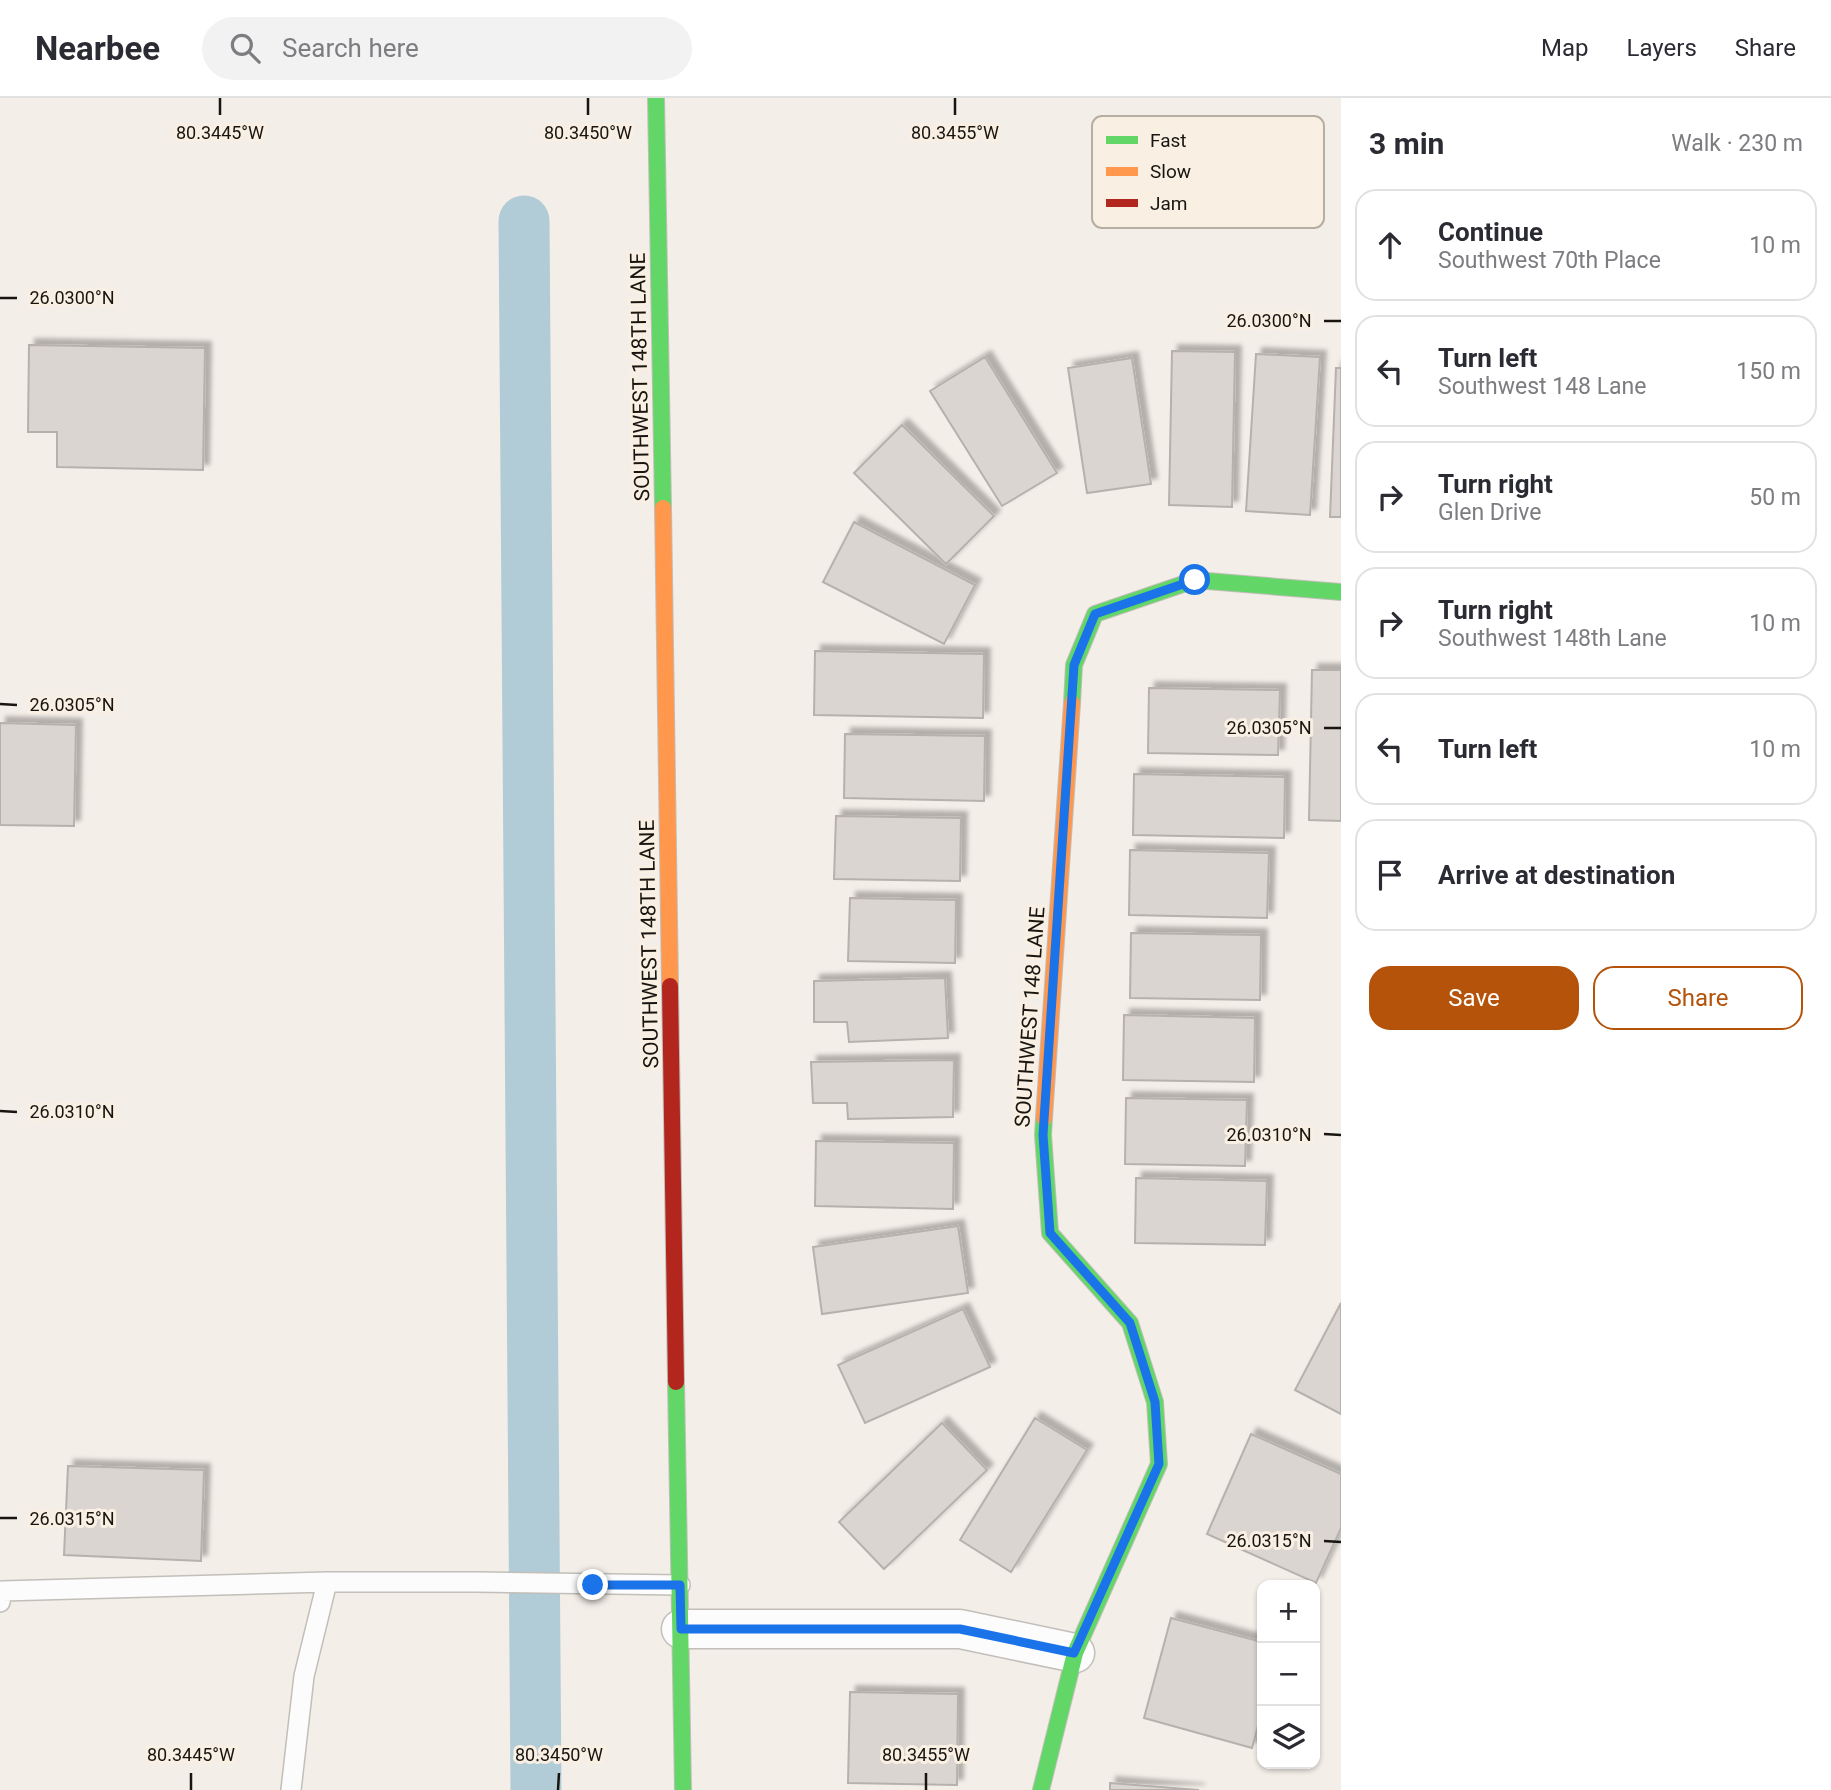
<!DOCTYPE html>
<meta charset="utf-8">
<style>
:root{--surface:#fff;--page:#f2f2f3;--text:#2b2b33;--muted:#7c7c81;--line:#e1e1e2;--accent:#b45309}
body{margin:0;font-family:Roboto,sans-serif;background:var(--page);color:var(--text)}
.controls{position:absolute;right:21px;bottom:21px;display:grid;overflow:hidden;border-radius:14px;box-shadow:0 2px 5px #0004}
.controls button{width:63px;height:63px;display:grid;place-items:center;padding:0;border:0;border-bottom:2px solid var(--line);background:var(--surface);color:var(--text);font:35px sans-serif}
.stop{position:absolute;width:21px;height:21px;margin:-16px;border:5px solid #1a73e8;border-radius:50%;background:#fff}
.stop.end{background:#1a73e8;border-color:#fff;box-shadow:0 2px 7px #0008}
.list{margin:0;padding:0;list-style:none}
h2{display:flex;justify-content:space-between;align-items:center;height:91px;margin:0;padding:0 28px;font-size:30px}
h2 small{font-size:23px;font-weight:400;color:var(--muted)}
.list li{display:grid;grid-template-columns:46px 1fr auto;gap:21px;align-items:center;box-sizing:border-box;height:112px;margin:0 14px 14px;padding:0 14px;border:2px solid var(--line);border-radius:21px}
.list b{display:block;font-size:26px;white-space:nowrap}
.list p{margin:0;font-size:23px;white-space:nowrap;color:var(--muted)}
.list em{font-size:23px;font-style:normal;color:var(--muted)}
.actions{display:flex;gap:14px;padding:21px 28px}
.actions a{flex:1;padding:16px 0;border:2px solid var(--accent);border-radius:21px;text-align:center;font-size:24px;color:var(--accent)}
.actions .main{background:var(--accent);color:#fff}
.icon{flex:none;width:38px;height:38px;fill:none;stroke:currentColor;stroke-width:2;stroke-linecap:round;stroke-linejoin:round}
.map{position:relative;flex:none;width:1341px;height:1692px;overflow:hidden}
header{display:flex;align-items:center;gap:42px;box-sizing:border-box;height:98px;padding:0 35px;background:var(--surface);border-bottom:2px solid var(--line)}
header strong{font-size:33px}
nav{display:flex;gap:38px;margin-inline-start:auto;font-size:24px}
.search{width:490px;height:63px;background:var(--page);display:flex;align-items:center;gap:18px;box-sizing:border-box;padding:0 24px;border-radius:38px;color:var(--muted);font-size:26px}
main{display:flex}
aside{flex:1;background:var(--surface)}
.map>svg:first-child{display:block}
.lines{fill:none;stroke-linecap:round;stroke-linejoin:round}
.canal{stroke:#b1ccd6;stroke-width:51}
.building{fill:#dbd5d1;stroke:#b6b1ad;stroke-width:2;filter:url(#shadow)}
.lane-casing{stroke:#c2beb9;stroke-width:22}
.street-casing{stroke:#c2beb9;stroke-width:41}
.fast-casing{stroke:#c2beb9;stroke-width:18}
.slow-casing{stroke:#c2beb9;stroke-width:18}
.jam-casing{stroke:#c2beb9;stroke-width:18}
.lane{stroke:#fdfcfc;stroke-width:19}
.street{stroke:#fdfcfc;stroke-width:38}
.fast{stroke:#63d668;stroke-width:16}
.slow{stroke:#ff974d;stroke-width:16}
.jam{stroke:#b3261e;stroke-width:16}
.route{stroke:#1a73e8;stroke-width:9}
.ticks{fill:none;stroke:#181511;stroke-width:2.5}
.labels{text-anchor:middle;dominant-baseline:central;stroke-width:6;stroke-linejoin:round;paint-order:stroke}
.street-label{font-size:21px;fill:#181511;stroke:#f9efe3}
.key{fill:#f9efe3;stroke:#b6aea4;stroke-width:2}
.key-label{font-size:19px;fill:#181511}
.ticks-label{font-size:18px;text-anchor:middle;fill:#181511;stroke:#f9efe3;stroke-width:6;stroke-linejoin:round;paint-order:stroke}
</style>
<header>
<strong>Nearbee</strong>
<div class="search"><svg class="icon" aria-label="search" viewBox="0 0 24 24"><circle cx="10" cy="10" r="6"/><path d="M15 15l6 6"/></svg>Search here</div>
<nav><a>Map</a><a>Layers</a><a>Share</a></nav>
</header>
<main>
<div class="map">
<svg width="1341" height="1692" viewBox="0 0 1341 1692">
<defs>
<filter id="shadow"><feDropShadow dx="6" dy="-6" stdDeviation="2" flood-color="#0004"/></filter>
</defs>
<rect width="100%" height="100%" fill="#f4eee8"/>
<g class="lines">
<path class="canal" d="M524 123 536 1692"/>
</g>
<path class="building" d="M29 247 205 250 203 372 57 369V334H28Z
M1172 253 1235 254 1232 409 1169 407Z
M1256 256 1320 259 1310 417 1246 413Z
M985 259 1057 375 1002 408 930 293Z
M1132 260 1151 386 1087 395 1068 270Z
M1336 270H1341V419H1330Z
M902 327 994 418 946 466 854 375Z
M854 424 975 487 944 546 823 484Z
M815 553 984 556 983 620 814 617Z
M1312 572H1341V723L1309 722Z
M1149 590 1280 592 1278 657 1148 655Z
M0 625 76 627 74 728 0 727Z
M845 636 985 638 984 703 844 700Z
M1134 676 1285 679 1284 740 1133 737Z
M836 718 961 720 960 783 834 781Z
M1130 752 1269 755 1267 820 1129 817Z
M850 800 956 802 955 865 848 863Z
M1131 835 1261 837 1260 902 1130 900Z
M945 880 948 940 849 944 847 924H814V883Z
M1124 917 1255 920 1254 984 1123 982Z
M954 962 953 1019 848 1021 847 1005H813L811 964Z
M1126 1000 1247 1002 1245 1068 1125 1066Z
M816 1043 954 1045 953 1111 815 1108Z
M1136 1080 1267 1083 1265 1147 1135 1145Z
M958 1128 968 1195 822 1216 813 1149Z
M1341 1205V1316L1295 1292Z
M963 1211 990 1269 865 1325 838 1267Z
M1035 1320 1087 1352 1011 1474 960 1442Z
M942 1325 987 1372 884 1471 839 1424Z
M1251 1336 1341 1376V1430L1316 1485 1207 1436Z
M68 1368 204 1372 201 1463 64 1457Z
M1171 1520 1262 1544V1613L1252 1650 1144 1620Z
M850 1594 958 1596 957 1687 848 1685Z
M1110 1685 1199 1692H1110Z"/>
<g class="lines">
<defs>
<path id="lane" d="M0 1504 2 1493 327 1484H477L680 1487
M291 1692 304 1578 327 1484"/>
<path id="street" d="M681 1531H960L1075 1555"/>
<path id="fast" d="M656 0 663 410
M1072 605 1074 567 1095 516 1195 482 1341 494
M676 1284 683 1692
M1041 1692 1075 1555 1159 1366 1155 1304 1130 1225 1050 1135 1043 1037 1044 1020"/>
<path id="slow" d="M663 410 670 888
M1044 1020 1072 605"/>
<path id="jam" d="M670 888 676 1284"/>
</defs>
<use href="#lane" class="lane-casing"/>
<use href="#street" class="street-casing"/>
<use href="#fast" class="fast-casing"/>
<use href="#slow" class="slow-casing"/>
<use href="#jam" class="jam-casing"/>
<use href="#lane" class="lane"/>
<use href="#street" class="street"/>
<use href="#fast" class="fast"/>
<use href="#slow" class="slow"/>
<use href="#jam" class="jam"/>
</g>
<g class="lines">
<path class="route" d="M593 1487H680L681 1531H960L1074 1555 1159 1366 1155 1304 1130 1225 1050 1135 1043 1037 1074 567 1095 516 1195 482"/>
</g>
<path class="ticks" d="M220 17V0M588 17V0M955 17V0M0 200H17M1324 223H1341M0 606 17 607M1324 630H1341M0 1013 17 1014M1324 1036 1341 1037M0 1420H17M1324 1443 1341 1444M191 1692V1675M558 1692 559 1675M926 1692V1675"/>
<g class="labels">
<g class="street-label">
<text transform="translate(640 279) rotate(-91)">SOUTHWEST 148TH LANE</text>
<text transform="translate(649 846) rotate(-91)">SOUTHWEST 148TH LANE</text>
<text transform="translate(1030 919) rotate(-86)">SOUTHWEST 148 LANE</text>
</g>
</g>
<rect x="1092" y="18" width="232" height="112" rx="10" class="key"/>
<rect x="1106" y="38" width="32" height="8" fill="#63d668"/>
<rect x="1106" y="69" width="32" height="9" fill="#ff974d"/>
<rect x="1106" y="101" width="32" height="8" fill="#b3261e"/>
<g class="key-label">
<text x="1150" y="49">Fast</text>
<text x="1150" y="80">Slow</text>
<text x="1150" y="112">Jam</text>
</g>
<g class="ticks-label">
<text x="220" y="41">80.3445°W</text>
<text x="588" y="41">80.3450°W</text>
<text x="955" y="41">80.3455°W</text>
<text x="72" y="206">26.0300°N</text>
<text x="1269" y="229">26.0300°N</text>
<text x="72" y="613">26.0305°N</text>
<text x="1269" y="636">26.0305°N</text>
<text x="72" y="1020">26.0310°N</text>
<text x="1269" y="1043">26.0310°N</text>
<text x="72" y="1427">26.0315°N</text>
<text x="1269" y="1449">26.0315°N</text>
<text x="191" y="1663">80.3445°W</text>
<text x="559" y="1663">80.3450°W</text>
<text x="926" y="1663">80.3455°W</text>
</g>
</svg>
<div class="controls">
<button>+</button>
<button>−</button>
<button><svg class="icon" aria-label="layers" viewBox="0 0 24 24"><path d="M12 4l9 5-9 5-9-5zM3 14l9 5 9-5"/></svg></button>
</div>
<div class="stop" style="left:1195px;top:482px"></div>
<div class="stop end" style="left:593px;top:1487px"></div>
</div>
<aside>
<h2>3 min<small>Walk · 230 m</small></h2>
<ul class="list">
<li><svg class="icon" aria-label="ahead" viewBox="0 0 24 24"><path d="M12 20V5M6 11l6-6 6 6"/></svg><div><b>Continue</b><p>Southwest 70th Place</p></div><em>10 m</em></li>
<li><svg class="icon" aria-label="left" viewBox="0 0 24 24"><path d="M17 20v-9H6M10 6l-5 5 5 5"/></svg><div><b>Turn left</b><p>Southwest 148 Lane</p></div><em>150 m</em></li>
<li><svg class="icon" aria-label="right" viewBox="0 0 24 24"><path d="M7 20v-9h11M14 6l5 5-5 5"/></svg><div><b>Turn right</b><p>Glen Drive</p></div><em>50 m</em></li>
<li><svg class="icon" aria-label="right" viewBox="0 0 24 24"><path d="M7 20v-9h11M14 6l5 5-5 5"/></svg><div><b>Turn right</b><p>Southwest 148th Lane</p></div><em>10 m</em></li>
<li><svg class="icon" aria-label="left" viewBox="0 0 24 24"><path d="M17 20v-9H6M10 6l-5 5 5 5"/></svg><div><b>Turn left</b></div><em>10 m</em></li>
<li><svg class="icon" aria-label="arrive" viewBox="0 0 24 24"><path d="M6 21V4h12l-3 4 3 4H6"/></svg><div><b>Arrive at destination</b></div></li>
</ul>
<div class="actions"><a class="main">Save</a><a>Share</a></div>
</aside>
</main>
